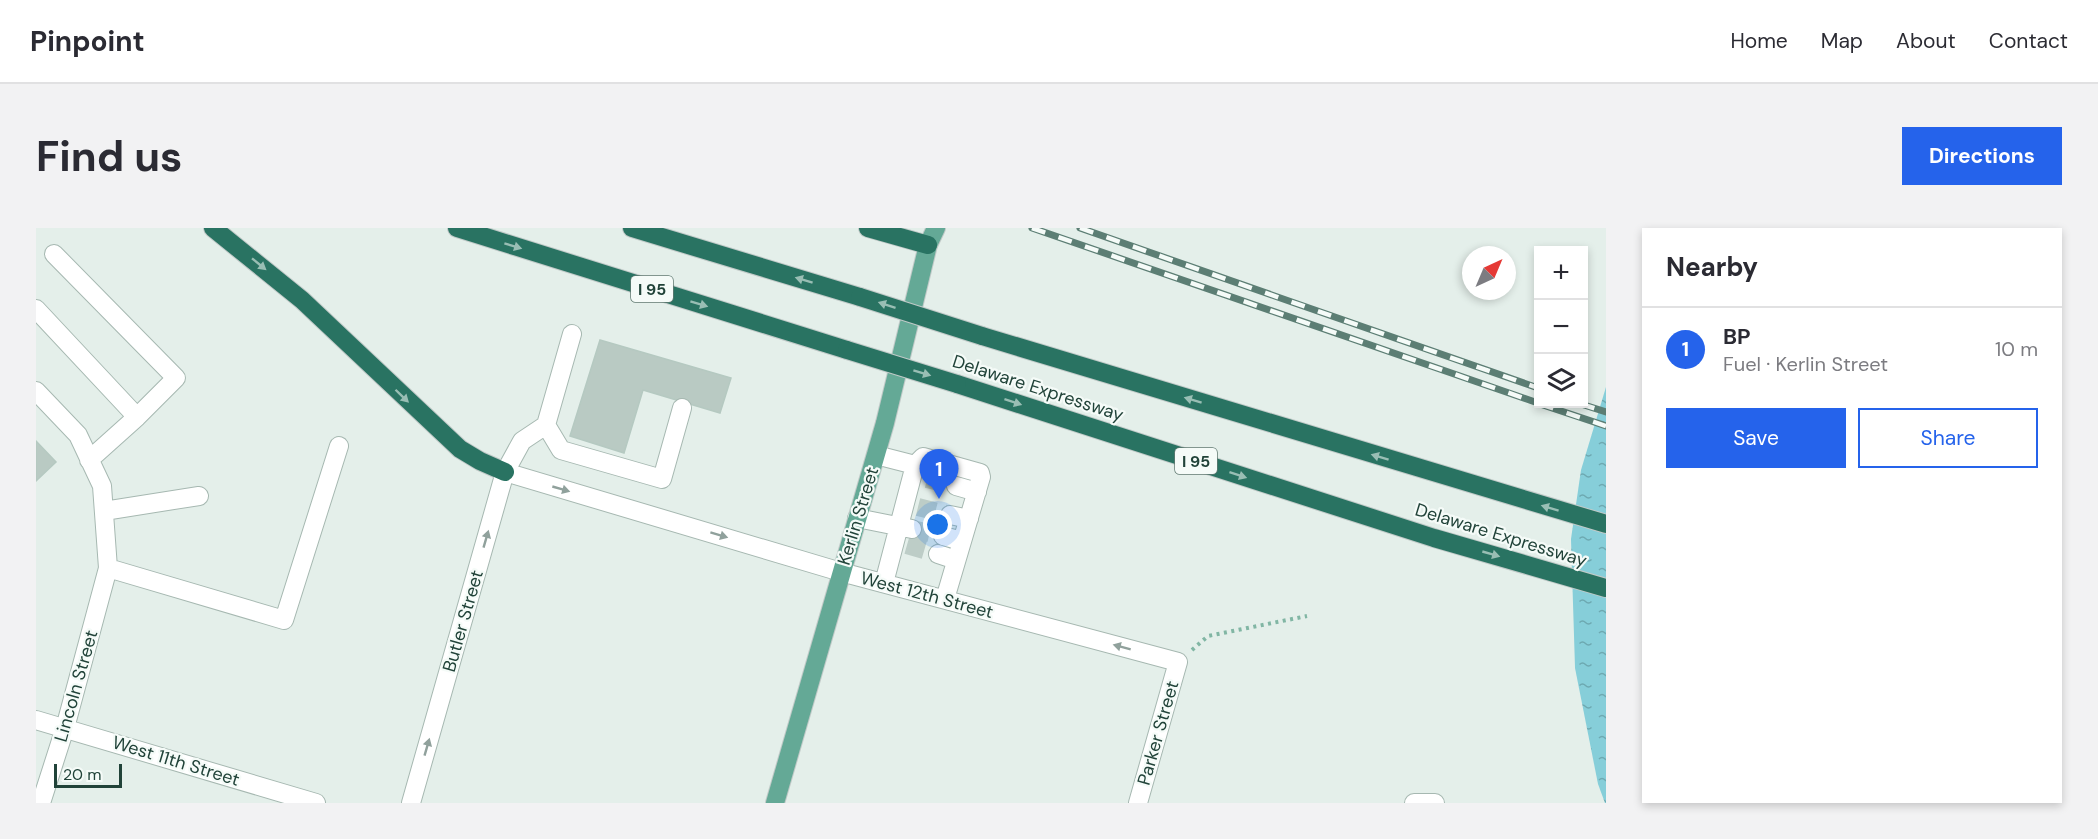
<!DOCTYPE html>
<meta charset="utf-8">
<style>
:root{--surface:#fff;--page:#f2f2f3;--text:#2b2b33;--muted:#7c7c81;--line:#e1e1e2;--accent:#2563eb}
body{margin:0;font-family:"DM Sans",sans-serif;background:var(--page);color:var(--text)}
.controls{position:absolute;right:18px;top:18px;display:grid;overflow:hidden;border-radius:0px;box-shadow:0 3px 9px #0003}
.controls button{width:54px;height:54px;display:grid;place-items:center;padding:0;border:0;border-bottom:2px solid var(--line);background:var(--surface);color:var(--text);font:30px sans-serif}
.compass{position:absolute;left:1426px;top:18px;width:54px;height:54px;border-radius:50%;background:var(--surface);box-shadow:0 3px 9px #0003;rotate:44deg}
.scale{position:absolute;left:18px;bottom:15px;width:68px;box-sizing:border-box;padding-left:6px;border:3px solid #214339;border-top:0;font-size:16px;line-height:21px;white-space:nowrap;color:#214339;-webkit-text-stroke:4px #f5fbf8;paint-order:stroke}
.you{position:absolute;left:902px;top:297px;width:21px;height:21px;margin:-15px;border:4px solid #fff;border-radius:50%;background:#1a73e8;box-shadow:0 0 0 9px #1a73e833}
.badge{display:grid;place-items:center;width:39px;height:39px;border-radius:50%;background:var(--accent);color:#fff;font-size:20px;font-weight:700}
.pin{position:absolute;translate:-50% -50px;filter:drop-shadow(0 2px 3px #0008)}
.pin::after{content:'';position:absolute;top:32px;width:21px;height:18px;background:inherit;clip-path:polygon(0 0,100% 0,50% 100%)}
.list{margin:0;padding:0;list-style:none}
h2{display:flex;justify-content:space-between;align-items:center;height:78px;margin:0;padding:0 24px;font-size:26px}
h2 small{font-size:20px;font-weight:400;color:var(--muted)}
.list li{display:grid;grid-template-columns:39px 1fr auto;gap:18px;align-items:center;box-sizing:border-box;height:84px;padding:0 24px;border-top:2px solid var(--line)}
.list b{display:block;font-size:22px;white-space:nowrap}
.list p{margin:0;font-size:20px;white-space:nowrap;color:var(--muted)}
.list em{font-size:20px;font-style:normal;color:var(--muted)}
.actions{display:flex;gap:12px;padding:18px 24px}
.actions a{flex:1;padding:14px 0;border:2px solid var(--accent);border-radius:0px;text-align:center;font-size:21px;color:var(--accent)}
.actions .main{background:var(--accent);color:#fff}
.icon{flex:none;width:33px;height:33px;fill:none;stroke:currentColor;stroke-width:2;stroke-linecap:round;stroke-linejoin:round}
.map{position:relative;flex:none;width:1570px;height:575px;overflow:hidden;border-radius:0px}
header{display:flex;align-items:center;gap:36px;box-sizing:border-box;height:84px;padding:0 30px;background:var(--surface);border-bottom:2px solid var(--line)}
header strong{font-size:28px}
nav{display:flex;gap:33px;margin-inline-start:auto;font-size:21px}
.intro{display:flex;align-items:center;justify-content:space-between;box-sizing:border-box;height:144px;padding:0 36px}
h1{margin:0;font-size:42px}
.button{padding:15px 27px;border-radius:0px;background:var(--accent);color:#fff;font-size:21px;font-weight:700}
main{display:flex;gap:36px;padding:0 36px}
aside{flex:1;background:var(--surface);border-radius:0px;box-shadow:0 3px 9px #0003}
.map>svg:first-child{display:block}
.water{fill:url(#water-ripples)}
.building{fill:#b9cac3;stroke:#b5c9c1;stroke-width:1.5}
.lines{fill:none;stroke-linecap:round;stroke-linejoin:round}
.minor-tunnel{stroke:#bdcdc7;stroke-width:18;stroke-dasharray:18 9;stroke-linecap:butt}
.minor-casing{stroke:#a6b8b1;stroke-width:20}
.major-casing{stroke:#c1cac8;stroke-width:20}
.highway-casing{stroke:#c1cac8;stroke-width:20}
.path{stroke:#81b6a4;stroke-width:4;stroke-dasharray:3 4.5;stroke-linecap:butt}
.minor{stroke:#fff;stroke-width:18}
.major{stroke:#64a996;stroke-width:18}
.highway{stroke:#297362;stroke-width:18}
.rail-casing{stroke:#5c7e74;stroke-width:7}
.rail{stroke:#f5fbf8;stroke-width:4.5;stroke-dasharray:14;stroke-linecap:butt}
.highway-bridge-casing{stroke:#c1cac8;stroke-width:20;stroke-linecap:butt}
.highway-bridge{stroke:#297362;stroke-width:18}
.oneway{fill:#99beb4}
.oneway2{fill:#90a19c}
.labels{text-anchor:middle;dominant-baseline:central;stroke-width:4.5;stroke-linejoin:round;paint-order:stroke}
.shield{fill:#f5fbf8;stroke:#617a72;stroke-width:1.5}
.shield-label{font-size:16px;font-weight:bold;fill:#214339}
.street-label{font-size:18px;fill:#214339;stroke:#f5fbf8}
</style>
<header>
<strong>Pinpoint</strong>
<nav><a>Home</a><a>Map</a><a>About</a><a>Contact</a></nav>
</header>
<div class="intro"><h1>Find us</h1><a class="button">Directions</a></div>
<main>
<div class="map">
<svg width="1570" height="575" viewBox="0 0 1570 575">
<defs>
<pattern id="water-ripples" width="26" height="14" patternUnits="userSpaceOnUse" patternTransform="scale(1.5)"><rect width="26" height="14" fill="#86ced9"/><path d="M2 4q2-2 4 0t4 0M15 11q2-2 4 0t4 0" fill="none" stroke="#6da9b1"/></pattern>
</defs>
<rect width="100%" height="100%" fill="#e4efea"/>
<path class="water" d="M1570 159V575H1569L1562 556 1539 440 1535 311 1545 242Z"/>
<path class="building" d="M564 112 695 150 684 185 607 162 588 225 534 208Z
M0 213 20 234 0 253Z"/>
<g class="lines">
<path class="minor-tunnel" d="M891 251 920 258
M882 279 914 287
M876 301 907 308
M871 317 902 326"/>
<defs>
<path id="minor" d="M18 26 140 150 101 189 53 232
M0 81 101 189
M0 163 42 207 66 258 72 340 29 500 5 575
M510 197 525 222 626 251 646 180
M840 227 879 237 887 229 944 245 945 249 909 371
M469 244 805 344 1142 434 1102 575
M920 258 941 264
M68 283 163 268
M914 287 933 291
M821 290 876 301
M907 308 926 313
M902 326 920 332
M72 340 248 392 303 218
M848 355 879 237
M0 492 280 575
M375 575 469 244 486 213 510 197 536 106
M1378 575H1399"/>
<path id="major" d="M739 575 849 195 892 17 900 0"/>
<path id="highway" d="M177 0 266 72 424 221 444 233 469 244
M421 0 811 122
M596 0 824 69
M832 0 892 17
M946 108 1570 296
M921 156 1398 310 1570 360"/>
</defs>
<use href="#minor" class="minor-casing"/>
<use href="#major" class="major-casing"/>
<use href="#highway" class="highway-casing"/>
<path class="path" d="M1156 422 1172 408 1271 388"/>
<use href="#minor" class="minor"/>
<use href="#major" class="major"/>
<use href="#highway" class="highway"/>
<defs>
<path id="rail" d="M996 0 1502 175
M1044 0 1502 160
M1504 176 1570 198
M1545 176 1570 184"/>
</defs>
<use href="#rail" class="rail-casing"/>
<use href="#rail" class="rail"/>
<defs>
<path id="highway-bridge" d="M824 69 946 108
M811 122 921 156"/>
</defs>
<use href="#highway-bridge" class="highway-bridge-casing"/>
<use href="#highway-bridge" class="highway-bridge"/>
</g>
<defs><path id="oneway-solid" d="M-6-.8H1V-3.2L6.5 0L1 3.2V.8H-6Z" transform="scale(1.5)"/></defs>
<g class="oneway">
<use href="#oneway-solid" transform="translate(477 18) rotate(17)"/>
<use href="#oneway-solid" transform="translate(223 36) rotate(39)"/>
<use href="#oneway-solid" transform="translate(768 52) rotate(-163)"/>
<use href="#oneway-solid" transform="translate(663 76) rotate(17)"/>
<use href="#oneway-solid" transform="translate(851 77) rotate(-162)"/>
<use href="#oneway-solid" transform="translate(886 145) rotate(17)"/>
<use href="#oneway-solid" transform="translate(366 168) rotate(44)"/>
<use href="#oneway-solid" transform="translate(1157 172) rotate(-163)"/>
<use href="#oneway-solid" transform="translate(977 174) rotate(18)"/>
<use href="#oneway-solid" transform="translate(1344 229) rotate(-163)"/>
<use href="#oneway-solid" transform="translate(1202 247) rotate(18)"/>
<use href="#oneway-solid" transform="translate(1514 280) rotate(-163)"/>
<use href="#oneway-solid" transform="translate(1455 326) rotate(16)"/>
</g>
<g class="oneway2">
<use href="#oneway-solid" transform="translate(525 261) rotate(16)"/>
<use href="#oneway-solid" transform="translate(683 307) rotate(17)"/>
<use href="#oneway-solid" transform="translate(450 311) rotate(-74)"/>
<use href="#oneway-solid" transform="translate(1086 419) rotate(-165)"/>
<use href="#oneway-solid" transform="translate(391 519) rotate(-74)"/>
</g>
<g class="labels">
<g class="shield">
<rect x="595" y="48" width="42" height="26" rx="4.5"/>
<rect x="1139" y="220" width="42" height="26" rx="4.5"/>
</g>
<g class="shield-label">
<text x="616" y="61">I 95</text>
<text x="1160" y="233">I 95</text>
</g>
<g class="street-label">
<text transform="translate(1002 160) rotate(18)">Delaware Expressway</text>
<text transform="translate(822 288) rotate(-73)">Kerlin Street</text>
<text transform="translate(1465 307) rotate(17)">Delaware Expressway</text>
<text transform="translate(891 367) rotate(15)">West 12th Street</text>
<text transform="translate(427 393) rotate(-74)">Butler Street</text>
<text transform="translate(40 458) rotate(-74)">Lincoln Street</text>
<text transform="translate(1122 505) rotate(-74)">Parker Street</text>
<text transform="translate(140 533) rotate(17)">West 11th Street</text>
</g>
</g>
</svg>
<div class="controls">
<button>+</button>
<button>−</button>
<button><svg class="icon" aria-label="layers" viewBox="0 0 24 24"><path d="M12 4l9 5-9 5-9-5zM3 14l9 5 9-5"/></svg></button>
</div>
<svg class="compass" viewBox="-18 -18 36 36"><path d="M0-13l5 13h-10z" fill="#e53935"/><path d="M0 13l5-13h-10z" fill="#7c7c81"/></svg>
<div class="scale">20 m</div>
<div class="you"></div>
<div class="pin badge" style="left:903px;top:271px">1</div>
</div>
<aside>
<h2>Nearby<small></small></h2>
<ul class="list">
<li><span class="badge">1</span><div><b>BP</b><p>Fuel · Kerlin Street</p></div><em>10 m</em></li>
</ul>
<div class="actions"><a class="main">Save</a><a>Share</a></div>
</aside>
</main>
